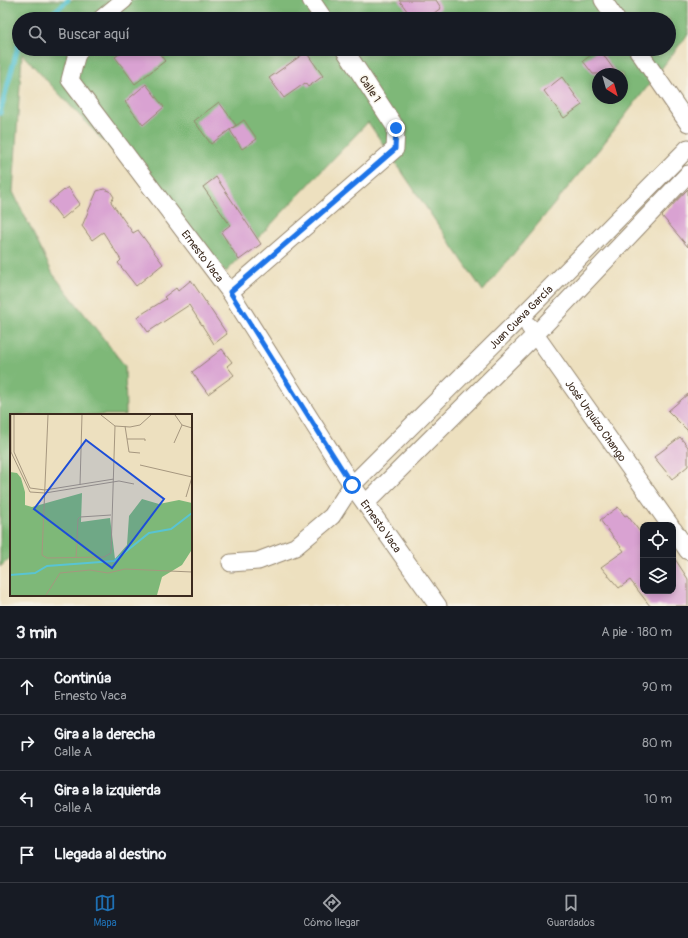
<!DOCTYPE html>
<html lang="es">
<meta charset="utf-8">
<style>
:root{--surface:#171b24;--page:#242831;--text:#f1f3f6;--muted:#9ea1a6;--line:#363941;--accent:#1f6fb2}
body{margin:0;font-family:Pangolin,sans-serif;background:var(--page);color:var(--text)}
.controls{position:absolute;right:12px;bottom:12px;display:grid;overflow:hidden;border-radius:8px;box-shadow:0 2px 6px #0003}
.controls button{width:36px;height:36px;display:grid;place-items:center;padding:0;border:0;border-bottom:1px solid var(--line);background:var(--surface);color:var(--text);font:20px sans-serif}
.compass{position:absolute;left:592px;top:68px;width:36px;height:36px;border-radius:50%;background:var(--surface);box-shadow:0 2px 6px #0003;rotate:143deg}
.stop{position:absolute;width:12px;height:12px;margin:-9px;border:3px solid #1a73e8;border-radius:50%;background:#fff}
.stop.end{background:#1a73e8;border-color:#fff;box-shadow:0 1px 4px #0008}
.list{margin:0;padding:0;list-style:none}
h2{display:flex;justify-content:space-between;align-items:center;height:52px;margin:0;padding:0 16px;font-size:17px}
h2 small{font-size:13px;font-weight:400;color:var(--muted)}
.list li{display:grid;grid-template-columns:26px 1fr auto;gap:12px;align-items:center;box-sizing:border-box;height:56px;padding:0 16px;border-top:1px solid var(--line)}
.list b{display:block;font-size:15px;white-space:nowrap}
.list p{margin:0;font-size:13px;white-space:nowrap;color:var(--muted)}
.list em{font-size:13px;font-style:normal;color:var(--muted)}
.icon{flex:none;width:22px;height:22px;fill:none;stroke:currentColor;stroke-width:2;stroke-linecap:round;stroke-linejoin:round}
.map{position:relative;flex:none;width:688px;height:606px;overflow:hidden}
.search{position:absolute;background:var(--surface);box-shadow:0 2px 6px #0003;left:12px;right:12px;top:12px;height:44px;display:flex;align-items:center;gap:10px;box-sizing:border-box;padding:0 14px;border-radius:22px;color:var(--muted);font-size:15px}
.sheet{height:276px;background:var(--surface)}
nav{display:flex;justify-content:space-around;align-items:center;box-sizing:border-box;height:56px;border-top:1px solid var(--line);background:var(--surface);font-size:11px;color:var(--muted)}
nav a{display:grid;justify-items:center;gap:2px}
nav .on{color:var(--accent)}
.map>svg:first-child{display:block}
.forest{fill:#7eb878;stroke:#5c714b;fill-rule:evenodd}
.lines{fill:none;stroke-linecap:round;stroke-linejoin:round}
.stream{stroke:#59c4d2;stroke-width:5}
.building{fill:#d9a2d2}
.street-casing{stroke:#94856e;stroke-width:19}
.street{stroke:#fff;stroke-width:17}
.route{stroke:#1a73e8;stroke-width:5}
.labels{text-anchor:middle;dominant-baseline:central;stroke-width:3;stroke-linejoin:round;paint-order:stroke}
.street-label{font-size:11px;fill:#3b2a1e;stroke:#f7f3e8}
.inset-river{fill:none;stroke:#59c4d2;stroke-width:2}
.inset-road{fill:none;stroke:#a6977f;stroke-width:1}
.view{fill:#1d4ed8;fill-opacity:0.15;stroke:#1d4ed8;stroke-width:2}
.inset-edge{fill:none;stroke:#3b2a1e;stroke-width:2}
</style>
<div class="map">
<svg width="688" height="606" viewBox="0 0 688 606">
<rect width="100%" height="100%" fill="#f7f3e8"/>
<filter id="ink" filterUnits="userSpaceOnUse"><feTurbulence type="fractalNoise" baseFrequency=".025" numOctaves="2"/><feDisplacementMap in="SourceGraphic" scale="8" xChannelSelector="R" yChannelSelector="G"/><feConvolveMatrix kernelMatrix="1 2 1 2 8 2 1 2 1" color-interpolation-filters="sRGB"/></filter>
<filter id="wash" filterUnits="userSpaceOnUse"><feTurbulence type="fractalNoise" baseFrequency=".012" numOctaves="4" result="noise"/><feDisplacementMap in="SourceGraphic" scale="16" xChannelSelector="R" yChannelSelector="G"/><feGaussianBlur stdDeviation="0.9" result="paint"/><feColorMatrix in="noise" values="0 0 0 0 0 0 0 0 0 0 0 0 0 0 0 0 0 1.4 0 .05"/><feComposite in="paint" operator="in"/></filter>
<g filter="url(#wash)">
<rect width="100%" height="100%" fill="#ede0bf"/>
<path class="forest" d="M0 0H688V34L601 147 483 291 368 122 226 272 22 54 13 192 53 274 125 366 126 415H11V557L0 567ZM19 19H669V49H19ZM598 74H622V98H598Z"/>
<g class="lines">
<path class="stream" d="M46 19 68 0
M0 113 19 43"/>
</g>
<g id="blocks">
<path class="building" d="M399 0H436L441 8 426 19H413Z
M126 49H156L165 61 135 84 115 57Z
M599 49 617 74H593L583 61Z
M306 52 323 76 308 87 305 83 284 98 269 78Z
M562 77 582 105 564 118 544 91Z
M146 84 164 107 143 125 125 102Z
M219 102 236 125 211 144 194 121Z
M244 120 257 139 242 149 230 130Z
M216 177 261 244 239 260 221 232 230 225 203 187Z
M68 187 80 204 62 219 49 202Z
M104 189 110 191 114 197 111 202 133 233 138 230 163 264 136 286 118 263 121 260 103 232 92 240 82 226 97 191Z
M688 189V247L662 216Z
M191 280 227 334 214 344 189 305 148 332 137 317 166 299 164 297 176 288 178 291Z
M222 349 232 362 227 366 234 375 208 394 192 372Z
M688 394V431L668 411Z
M680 437 688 447V466L672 479 654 457Z
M618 507 625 516 627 515 643 536V591H673V556L688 579V606H650L630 580 619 588 601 567 624 551 600 520Z"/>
</g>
</g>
<g filter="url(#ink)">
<use href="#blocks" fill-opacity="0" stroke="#94856e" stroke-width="1"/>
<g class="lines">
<defs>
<g id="street">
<path d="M311 0 324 19"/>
<path d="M603 0 616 19"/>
<path d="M101 19 124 0"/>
<path id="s1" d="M80 49 76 57 70 80 230 292 352 485 438 606"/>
<path d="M637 49 688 123"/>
<path d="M230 292 395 149 396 128 344 49"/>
<path id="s2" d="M529 326 670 525"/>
<path d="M366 503 536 334 688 174"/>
<path d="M673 529 688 551"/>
<path id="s3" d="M231 563 258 561 295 547 332 516 352 485 522 316 688 148"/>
</g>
</defs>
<use href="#street" class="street-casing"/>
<use href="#street" class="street"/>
</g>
</g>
<g class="lines" filter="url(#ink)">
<path class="route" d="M352 485 230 292 395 149 396 128"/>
</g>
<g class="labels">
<g class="street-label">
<text transform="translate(370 89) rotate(56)">Calle 1</text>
<text stroke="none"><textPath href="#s1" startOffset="253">Ernesto Vaca</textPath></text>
<text stroke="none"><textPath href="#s3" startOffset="390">Juan Cueva García</textPath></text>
<text stroke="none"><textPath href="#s2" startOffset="116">José Urquizo Chango</textPath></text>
<text stroke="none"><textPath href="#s1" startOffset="577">Ernesto Vaca</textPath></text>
</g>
</g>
<g transform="translate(10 414)">
<rect width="182" height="182" fill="#ede0bf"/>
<path d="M0 58 7 59 11 64 15 78V91L22 93 72 79 71 108 100 104 105 145 117 131 119 102 132 85 149 90 169 86 182 89 181 137 172 151 152 163 147 181H0Z" fill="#7eb878"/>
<path class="inset-river" d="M0 161 25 159 37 152 104 147 139 119 161 115 182 99"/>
<path class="inset-road" d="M1 1V38L20 78 35 79 109 67 124 70M4 1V38L20 74 35 76 104 65M38 1 32 141 37 144 94 143 101 139 105 12M91 1 105 12 120 13 130 11 141 1M165 1 172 11 182 14M115 12 119 38 130 39M117 25H135V27M164 29 172 11M130 51 182 63M70 71 72 1M176 83 182 63M66 144 68 105 70 103 101 101M36 181 50 159 80 156 98 159 115 155 182 158"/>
<path class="view" d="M76 26 154 85 102 154 24 95Z"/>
<rect width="182" height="182" class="inset-edge"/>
</g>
</svg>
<div class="controls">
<button><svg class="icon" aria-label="locate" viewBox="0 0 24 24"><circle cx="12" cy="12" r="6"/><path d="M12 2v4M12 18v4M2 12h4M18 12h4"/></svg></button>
<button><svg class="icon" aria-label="layers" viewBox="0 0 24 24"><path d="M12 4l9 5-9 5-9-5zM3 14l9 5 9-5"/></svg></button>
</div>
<svg class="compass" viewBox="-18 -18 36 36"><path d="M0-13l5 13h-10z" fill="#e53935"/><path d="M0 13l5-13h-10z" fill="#9ea1a6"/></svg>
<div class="stop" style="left:352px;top:485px"></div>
<div class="stop end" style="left:396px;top:128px"></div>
<div class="search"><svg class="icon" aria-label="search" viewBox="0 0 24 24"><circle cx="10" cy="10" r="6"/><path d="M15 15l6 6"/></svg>Buscar aquí</div>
</div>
<section class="sheet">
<h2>3 min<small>A pie · 180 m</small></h2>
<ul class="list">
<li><svg class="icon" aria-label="ahead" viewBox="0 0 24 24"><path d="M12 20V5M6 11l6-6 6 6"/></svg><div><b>Continúa</b><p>Ernesto Vaca</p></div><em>90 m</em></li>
<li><svg class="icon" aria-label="right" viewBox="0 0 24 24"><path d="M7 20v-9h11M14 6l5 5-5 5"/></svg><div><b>Gira a la derecha</b><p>Calle A</p></div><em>80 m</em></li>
<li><svg class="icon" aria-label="left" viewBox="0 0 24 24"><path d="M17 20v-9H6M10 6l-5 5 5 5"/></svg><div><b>Gira a la izquierda</b><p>Calle A</p></div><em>10 m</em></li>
<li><svg class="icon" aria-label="arrive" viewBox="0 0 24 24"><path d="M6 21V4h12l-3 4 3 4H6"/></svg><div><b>Llegada al destino</b></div></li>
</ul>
</section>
<nav>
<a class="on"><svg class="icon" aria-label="map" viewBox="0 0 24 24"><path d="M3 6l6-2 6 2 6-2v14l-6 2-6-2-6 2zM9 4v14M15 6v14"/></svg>Mapa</a>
<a><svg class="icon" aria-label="directions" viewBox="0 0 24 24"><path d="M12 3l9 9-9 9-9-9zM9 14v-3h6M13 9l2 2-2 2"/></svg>Cómo llegar</a>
<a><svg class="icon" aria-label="saved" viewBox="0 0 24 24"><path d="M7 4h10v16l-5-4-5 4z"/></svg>Guardados</a>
</nav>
